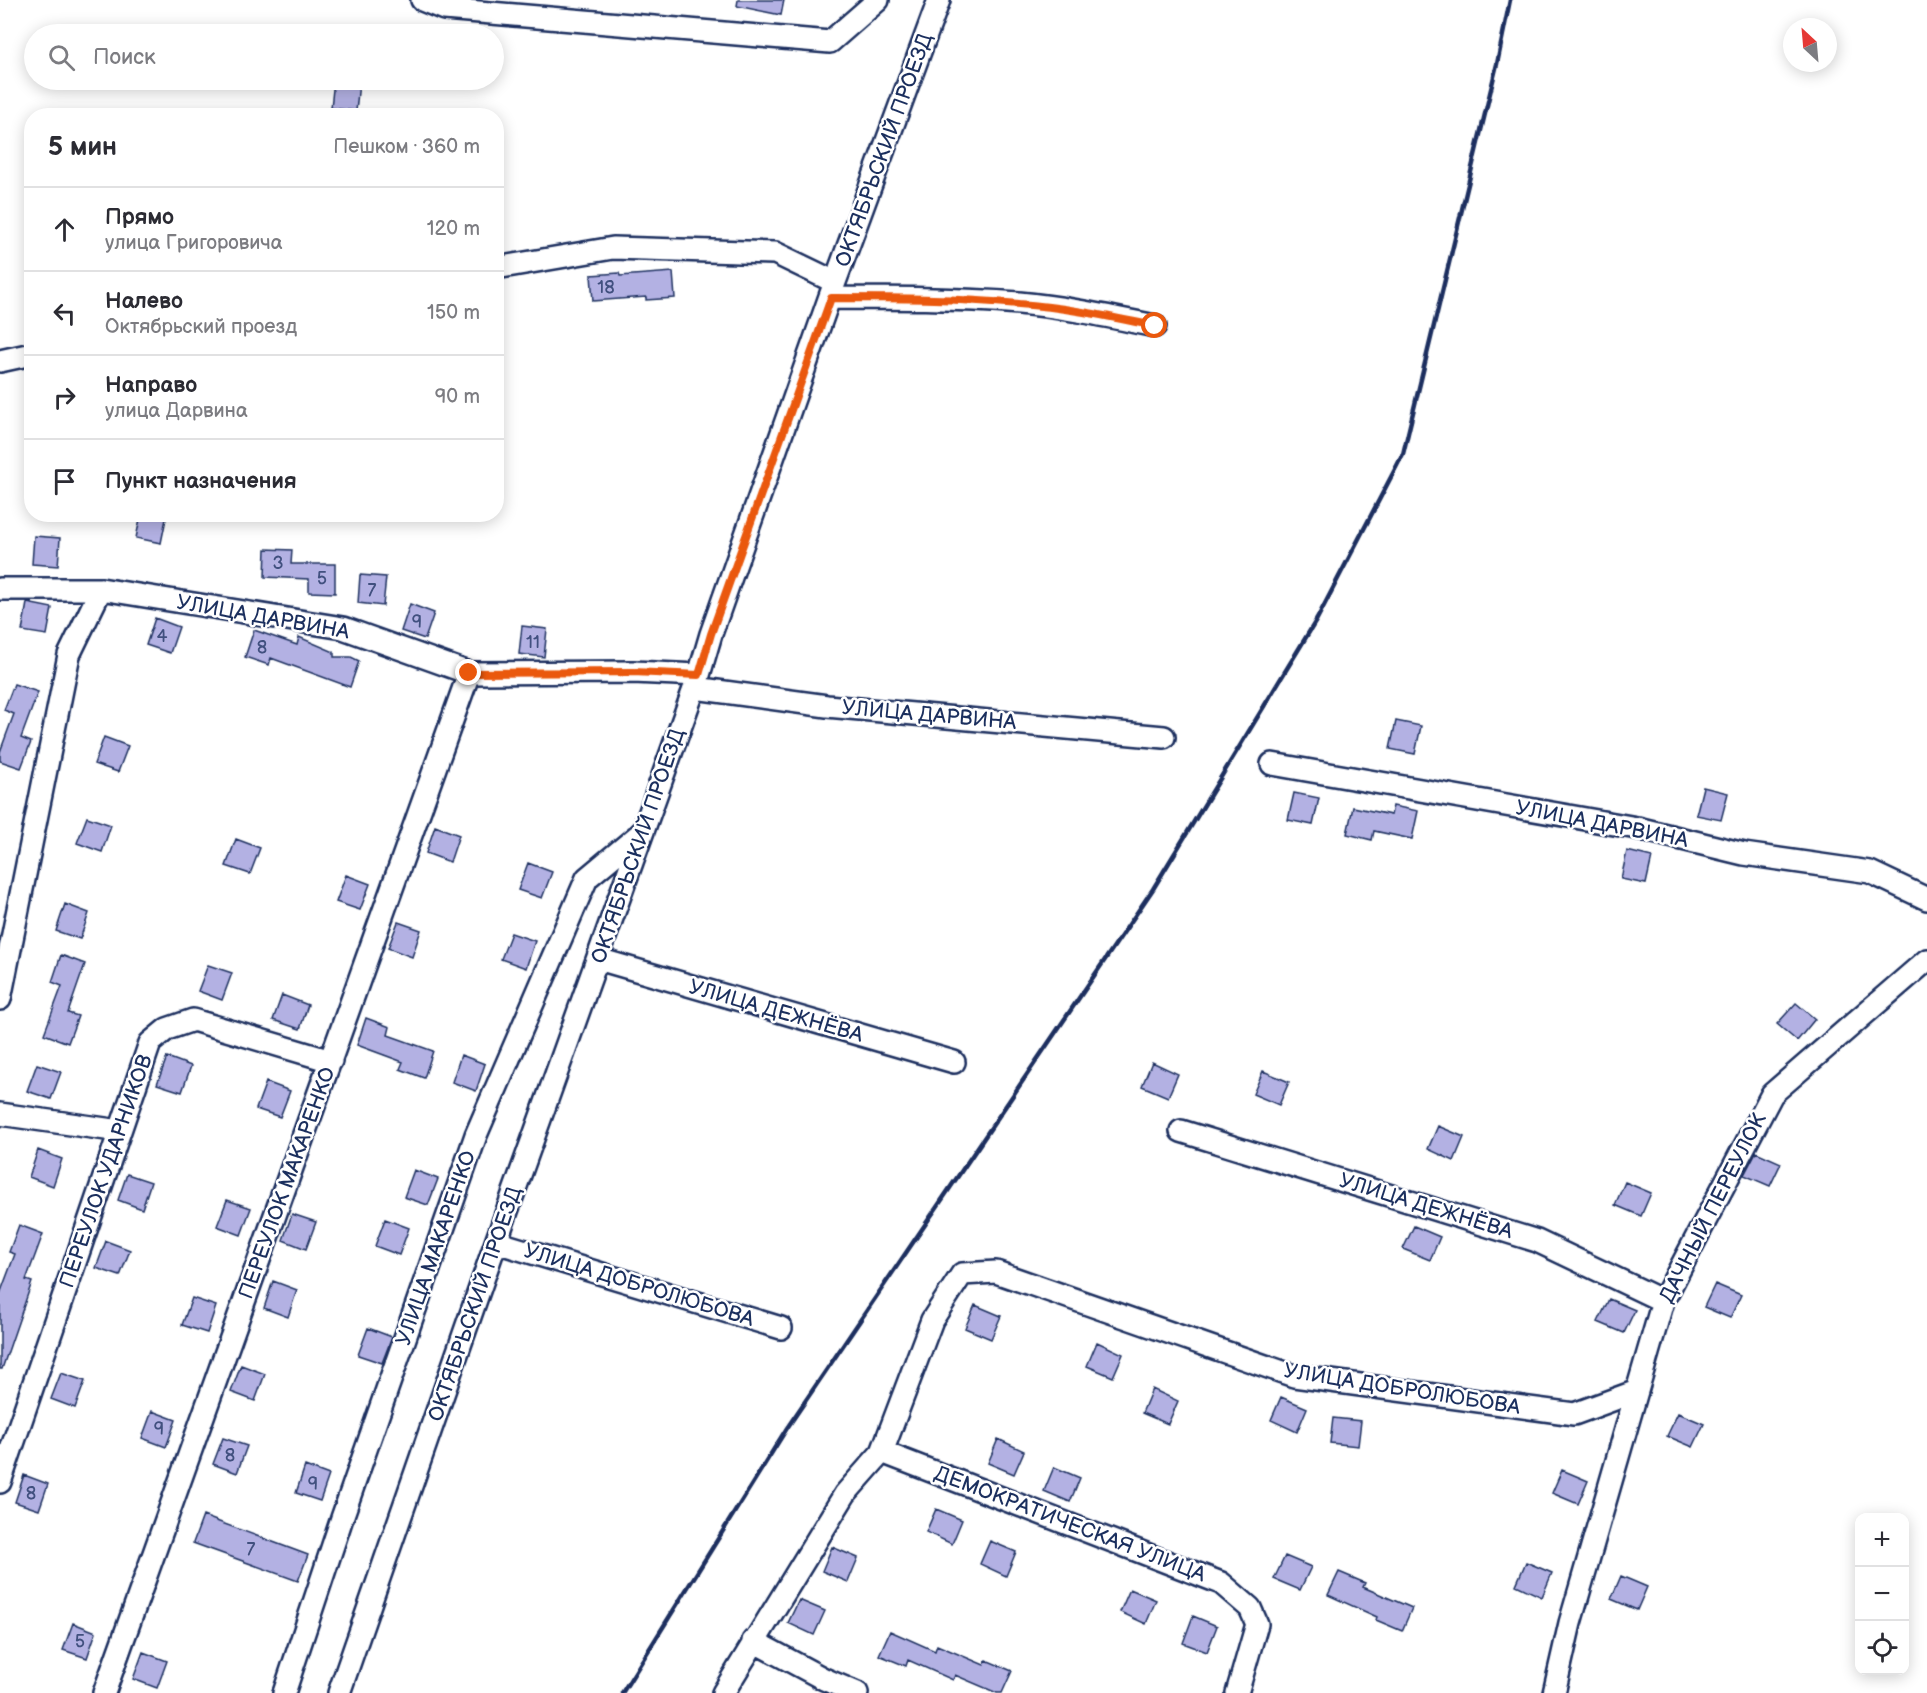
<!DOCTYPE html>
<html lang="ru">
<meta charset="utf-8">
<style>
:root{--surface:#fff;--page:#f7f7f7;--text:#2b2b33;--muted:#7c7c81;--line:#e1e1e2}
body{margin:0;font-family:"Balsamiq Sans",sans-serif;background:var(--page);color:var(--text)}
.controls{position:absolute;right:18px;bottom:18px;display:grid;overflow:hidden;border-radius:12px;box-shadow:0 3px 15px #0003}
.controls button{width:54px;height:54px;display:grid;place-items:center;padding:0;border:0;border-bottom:2px solid var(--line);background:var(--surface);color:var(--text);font:30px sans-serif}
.compass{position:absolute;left:1783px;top:18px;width:54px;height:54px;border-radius:50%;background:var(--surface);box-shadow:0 3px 15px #0003;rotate:334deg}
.stop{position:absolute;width:18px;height:18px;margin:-14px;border:4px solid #ea580c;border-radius:50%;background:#fff}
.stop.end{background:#ea580c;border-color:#fff;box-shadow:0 2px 6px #0008}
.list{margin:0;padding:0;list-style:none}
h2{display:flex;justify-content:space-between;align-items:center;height:78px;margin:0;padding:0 24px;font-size:26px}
h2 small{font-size:20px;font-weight:400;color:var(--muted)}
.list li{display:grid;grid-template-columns:39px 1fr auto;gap:18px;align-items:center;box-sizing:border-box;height:84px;padding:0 24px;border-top:2px solid var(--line)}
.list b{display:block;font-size:22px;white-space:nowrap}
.list p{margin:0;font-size:20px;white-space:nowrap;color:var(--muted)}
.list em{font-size:20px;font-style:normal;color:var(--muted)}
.icon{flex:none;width:33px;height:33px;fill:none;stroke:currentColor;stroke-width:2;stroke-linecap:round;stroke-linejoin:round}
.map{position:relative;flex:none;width:1927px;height:1693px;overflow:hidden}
.search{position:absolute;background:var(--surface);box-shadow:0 3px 15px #0003;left:24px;top:24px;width:480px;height:66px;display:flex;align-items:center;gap:15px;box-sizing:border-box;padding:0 21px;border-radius:33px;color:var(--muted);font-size:22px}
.panel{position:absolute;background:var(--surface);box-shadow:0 3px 15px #0003;left:24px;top:108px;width:480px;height:414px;border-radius:24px}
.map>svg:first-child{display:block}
.building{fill:#b3b1e3;stroke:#1b2f5e;stroke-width:1.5}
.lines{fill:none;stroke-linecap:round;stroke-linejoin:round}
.minor-casing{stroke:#1b2f5e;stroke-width:26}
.minor{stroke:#fff;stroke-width:21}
.rail{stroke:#1b2f5e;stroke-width:4.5}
.route{stroke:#ea580c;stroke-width:8}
.labels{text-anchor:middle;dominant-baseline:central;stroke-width:5;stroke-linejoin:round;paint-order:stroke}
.number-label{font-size:18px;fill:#41507f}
.street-label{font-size:21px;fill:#1b2f5e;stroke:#fff}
</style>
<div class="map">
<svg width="1927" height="1693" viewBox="0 0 1927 1693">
<rect width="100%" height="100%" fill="#fff"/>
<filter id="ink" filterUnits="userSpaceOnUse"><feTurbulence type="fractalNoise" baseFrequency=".0167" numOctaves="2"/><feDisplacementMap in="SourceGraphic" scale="12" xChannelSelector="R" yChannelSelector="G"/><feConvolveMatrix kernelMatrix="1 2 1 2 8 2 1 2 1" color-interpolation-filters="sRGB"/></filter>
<g filter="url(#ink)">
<path class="building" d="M738 0H784L781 15 737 6Z
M334 80 359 83 356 111 331 108Z
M673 272 675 298 646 300V297L593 301 591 275 619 273 620 276Z
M141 514H167L161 543 136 538Z
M34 536 60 538 58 566 32 564Z
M266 549 292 550 291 564H335V593L309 592V579L265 577Z
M360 575 386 577 383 606 358 603Z
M27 603 52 608 47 635 22 631Z
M410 604 434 613 425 639 401 631Z
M155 618 179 627 170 653 146 645Z
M522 626 547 629 544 657 519 654Z
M254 630 297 645 299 637 334 652V657H351L359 661 350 687 271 658 269 665 245 657Z
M14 684 38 692 21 738 31 742 21 768 0 761V752L14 714 4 710Z
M1396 721 1421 726 1415 754 1390 749Z
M104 737 128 746 118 772 94 764Z
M1703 787 1728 793 1721 820 1696 815Z
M1294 793 1319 798 1313 825 1288 820Z
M1393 806 1418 811 1412 839 1374 831 1372 840 1347 834 1353 807 1391 815Z
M87 817 111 825 102 852 77 843Z
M435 826 459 835 450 862 426 853Z
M236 839 260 848 250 874 226 866Z
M1627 851 1652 857 1646 884 1621 879Z
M528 863 552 872 542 898 518 890Z
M346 875 370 884 360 910 336 902Z
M65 904 89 913 80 939 56 931Z
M398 922 421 930 412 957 388 948Z
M511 933 535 941 526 968 501 959Z
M61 955 85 964 68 1013 78 1016 68 1043 44 1034 62 986 52 982Z
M208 965 232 973 222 1000 198 991Z
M282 995 308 1005 300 1029 273 1020Z
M1796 1003 1815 1019 1797 1041 1777 1024Z
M366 1018 390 1027 388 1035 433 1051 424 1078 400 1069 403 1062 357 1045Z
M461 1055 485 1064 476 1091 452 1082Z
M167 1057 191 1066 182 1092 157 1084Z
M1152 1062 1178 1074 1168 1097 1142 1086Z
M37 1064 61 1072 51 1099 27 1091Z
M1263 1071 1289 1082 1279 1105 1253 1094Z
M266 1082 290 1091 280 1117 256 1109Z
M1438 1126 1464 1137 1454 1161 1428 1149Z
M38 1150 62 1159 53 1186 29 1177Z
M1756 1152 1781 1163 1770 1186 1744 1175Z
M414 1170 438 1179 428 1205 404 1197Z
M127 1174 151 1182 142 1209 118 1200Z
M1625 1182 1651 1193 1641 1216 1615 1205Z
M227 1200 251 1208 241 1235 217 1226Z
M292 1214 316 1222 306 1249 283 1240Z
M385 1219 409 1228 399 1255 375 1246Z
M19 1225 43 1234 26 1280 32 1282 2 1369H0V1294L15 1254 9 1252Z
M1414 1226 1440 1237 1430 1260 1403 1249Z
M106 1241 130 1250 120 1276 96 1268Z
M273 1281 297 1290 288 1317 264 1308Z
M1715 1284 1741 1295 1730 1318 1704 1307Z
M192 1298 216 1306 207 1333 182 1325Z
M1609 1299 1635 1310 1624 1333 1598 1322Z
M975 1305 1001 1316 991 1339 965 1328Z
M368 1328 392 1337 382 1363 358 1355Z
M1097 1342 1123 1354 1113 1377 1087 1366Z
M241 1365 265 1374 255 1401 231 1392Z
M61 1373 85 1381 75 1408 51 1399Z
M1152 1389 1178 1401 1168 1424 1142 1413Z
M1281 1397 1307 1408 1297 1432 1271 1420Z
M152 1411 176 1420 166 1447 142 1438Z
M1678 1413 1704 1424 1693 1447 1667 1436Z
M1333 1418 1361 1421 1358 1446 1330 1443Z
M223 1438 247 1446 237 1473 213 1464Z
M998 1439 1024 1451 1014 1474 988 1463Z
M305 1466 329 1475 320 1501 296 1493Z
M1054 1467 1080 1478 1070 1502 1044 1491Z
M1562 1470 1588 1481 1578 1504 1552 1493Z
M24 1475 48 1484 39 1510 15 1502Z
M936 1509 962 1520 952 1544 926 1532Z
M203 1516 308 1555 298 1581 193 1543Z
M990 1541 1016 1552 1006 1576 980 1564Z
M832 1547 858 1558 848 1582 822 1571Z
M1285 1556 1311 1567 1300 1590 1274 1579Z
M1526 1562 1552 1573 1542 1597 1516 1585Z
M1339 1572 1365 1583 1363 1587 1412 1608 1402 1631 1376 1620 1377 1617 1328 1595Z
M1621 1576 1647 1587 1637 1610 1611 1599Z
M1130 1589 1156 1600 1146 1624 1120 1612Z
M799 1600 825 1611 814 1635 788 1623Z
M1193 1616 1217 1626 1207 1652 1183 1643Z
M73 1623 96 1632 87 1658 63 1650Z
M890 1631 935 1651 937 1645 984 1665 986 1660 1012 1671 1002 1693H997L955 1675 953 1680 908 1660 906 1666 879 1655Z
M143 1652 167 1661 157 1688 133 1679Z"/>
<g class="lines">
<defs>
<path id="minor" d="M422 0 444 9 830 42 878 0
M496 268 613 248 775 253 835 282
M831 298C893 298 956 298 1019 303 1065 307 1111 317 1155 326
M0 361 32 354
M0 589H101L343 628 469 673 633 672 699 675
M695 688 827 706 1164 737
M1272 764 1637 828 1744 854 1870 872 1927 899
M598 959 954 1062
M0 999 69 655 101 589
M0 1114 120 1131
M1181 1131 1537 1241 1663 1301
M496 1242 781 1328
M882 1452 1221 1583 1250 1608 1257 1624 1237 1693
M0 1482 150 1043 167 1029 193 1020 331 1061
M753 1641 824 1679 857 1693
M104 1693 469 673
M284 1693 342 1518 476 1135 587 878 641 833
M339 1693 496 1242 699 675 711 634 835 282 939 0
M723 1693 845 1494 882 1452 932 1320 962 1274 996 1272 1294 1376 1574 1414 1637 1391
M1554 1693 1570 1623 1663 1301 1772 1094 1927 960"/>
</defs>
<use href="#minor" class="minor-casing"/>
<use href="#minor" class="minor"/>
<path class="rail" d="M622 1693 787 1428 1153 889 1317 619 1403 454 1497 64 1510 0"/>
</g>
</g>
<g class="lines" filter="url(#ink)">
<path class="route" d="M469 673 633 672 699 675 711 634 831 298C893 298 956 298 1019 304 1065 307 1111 317 1155 326"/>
</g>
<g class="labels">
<g class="number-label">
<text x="606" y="287">18</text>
<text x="278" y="563">3</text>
<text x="322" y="578">5</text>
<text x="372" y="590">7</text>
<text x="417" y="622">9</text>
<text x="162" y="636">4</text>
<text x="533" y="642">11</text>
<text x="262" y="647">8</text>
<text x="159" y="1429">9</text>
<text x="230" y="1455">8</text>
<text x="313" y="1484">9</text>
<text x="31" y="1493">8</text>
<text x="251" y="1549">7</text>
<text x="80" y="1641">5</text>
</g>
<g class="street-label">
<text transform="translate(884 150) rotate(-70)">ОКТЯБРЬСКИЙ ПРОЕЗД</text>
<text transform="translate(263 617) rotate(10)">УЛИЦА ДАРВИНА</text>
<text transform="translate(929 715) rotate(5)">УЛИЦА ДАРВИНА</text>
<text transform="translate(1602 824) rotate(11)">УЛИЦА ДАРВИНА</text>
<text transform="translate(638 846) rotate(-71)">ОКТЯБРЬСКИЙ ПРОЕЗД</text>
<text transform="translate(776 1011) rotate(16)">УЛИЦА ДЕЖНЁВА</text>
<text transform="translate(106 1171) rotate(-71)">ПЕРЕУЛОК УДАРНИКОВ</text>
<text transform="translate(287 1183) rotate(-70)">ПЕРЕУЛОК МАКАРЕНКО</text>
<text transform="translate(1426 1206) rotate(17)">УЛИЦА ДЕЖНЁВА</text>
<text transform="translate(1713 1208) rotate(-63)">ДАЧНЫЙ ПЕРЕУЛОК</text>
<text transform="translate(436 1248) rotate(-71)">УЛИЦА МАКАРЕНКО</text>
<text transform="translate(639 1285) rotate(17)">УЛИЦА ДОБРОЛЮБОВА</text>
<text transform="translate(475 1304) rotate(-71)">ОКТЯБРЬСКИЙ ПРОЕЗД</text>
<text transform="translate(1402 1389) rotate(9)">УЛИЦА ДОБРОЛЮБОВА</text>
<text transform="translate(1070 1524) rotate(21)">ДЕМОКРАТИЧЕСКАЯ УЛИЦА</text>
</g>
</g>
</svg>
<div class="controls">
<button>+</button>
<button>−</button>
<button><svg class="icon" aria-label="locate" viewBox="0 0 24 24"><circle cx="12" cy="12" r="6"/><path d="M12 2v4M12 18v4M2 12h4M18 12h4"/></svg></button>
</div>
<svg class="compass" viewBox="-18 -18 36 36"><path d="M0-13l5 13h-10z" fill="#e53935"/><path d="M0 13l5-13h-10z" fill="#7c7c81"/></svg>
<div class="stop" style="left:1155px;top:326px"></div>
<div class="stop end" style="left:469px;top:673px"></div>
<div class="search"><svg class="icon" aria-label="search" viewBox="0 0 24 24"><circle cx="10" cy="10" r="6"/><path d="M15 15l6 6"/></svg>Поиск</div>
<section class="panel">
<h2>5 мин<small>Пешком · 360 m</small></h2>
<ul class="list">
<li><svg class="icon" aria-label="ahead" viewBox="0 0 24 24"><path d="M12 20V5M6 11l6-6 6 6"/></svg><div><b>Прямо</b><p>улица Григоровича</p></div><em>120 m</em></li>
<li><svg class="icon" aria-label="left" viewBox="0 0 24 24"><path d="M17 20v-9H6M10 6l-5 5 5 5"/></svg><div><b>Налево</b><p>Октябрьский проезд</p></div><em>150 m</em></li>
<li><svg class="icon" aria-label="right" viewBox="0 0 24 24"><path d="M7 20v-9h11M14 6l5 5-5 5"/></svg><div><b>Направо</b><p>улица Дарвина</p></div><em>90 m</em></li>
<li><svg class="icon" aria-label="arrive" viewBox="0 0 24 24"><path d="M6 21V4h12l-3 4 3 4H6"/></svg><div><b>Пункт назначения</b></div></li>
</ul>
</section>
</div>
